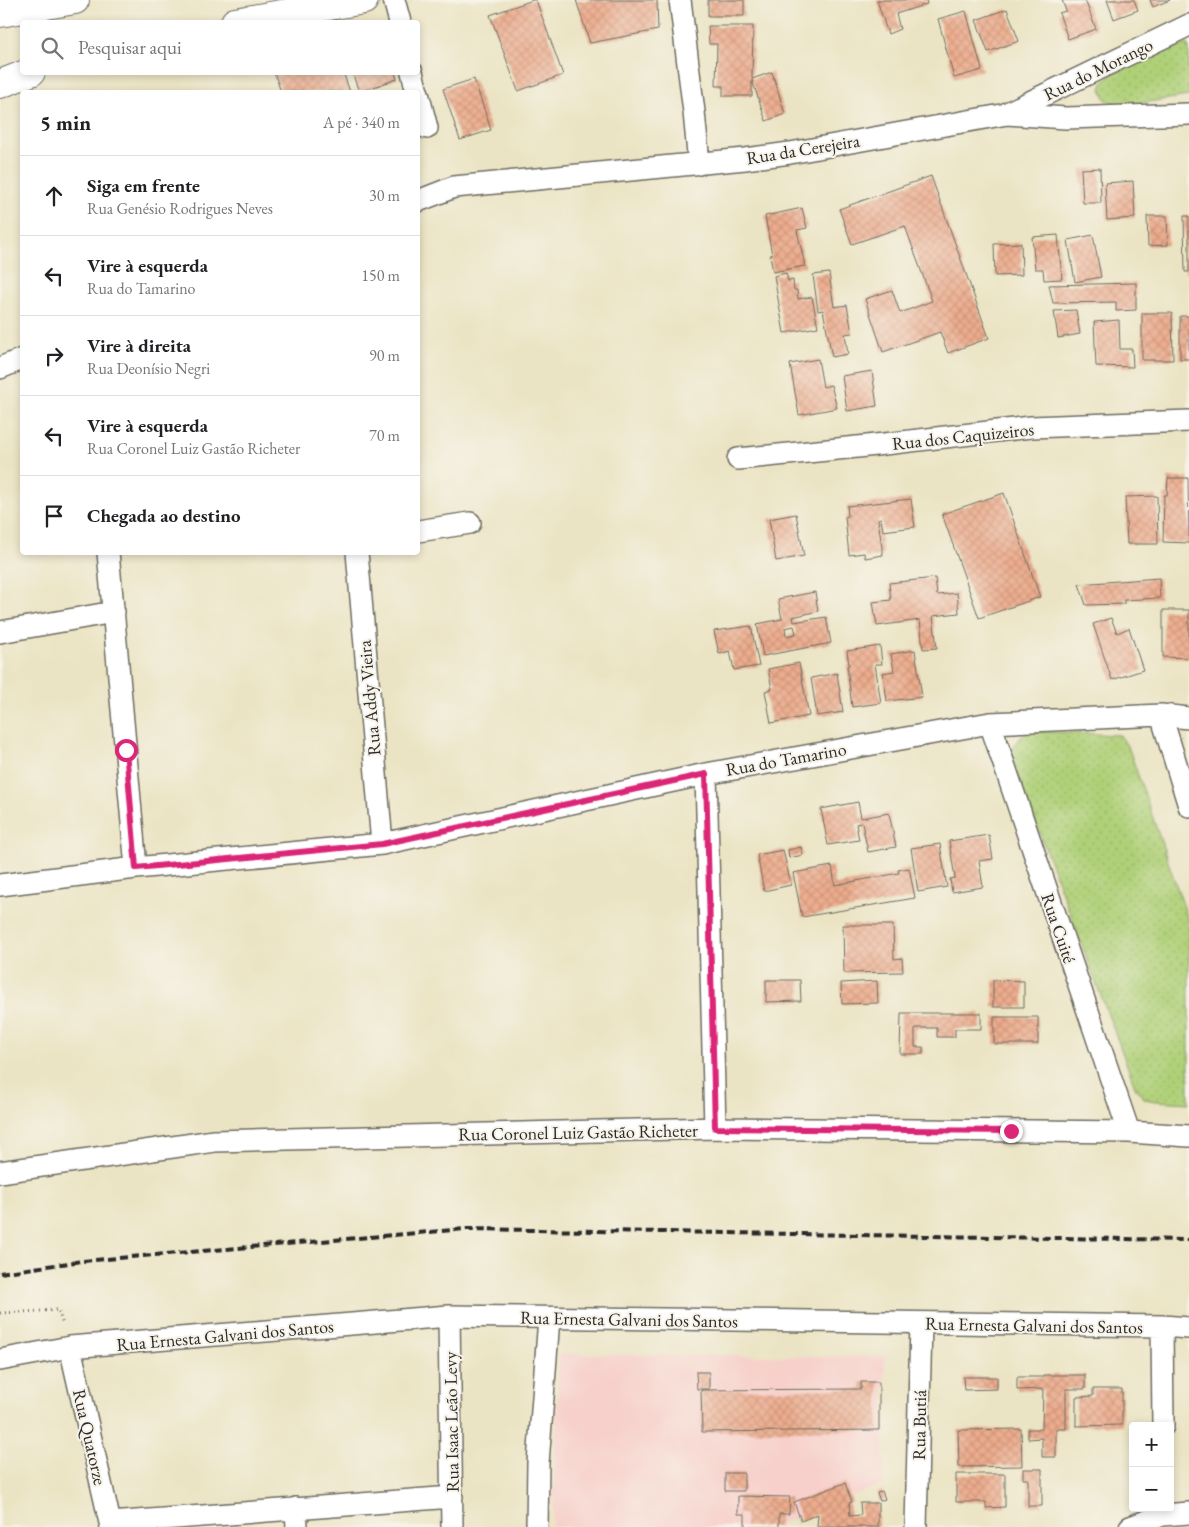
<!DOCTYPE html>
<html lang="pt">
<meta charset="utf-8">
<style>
:root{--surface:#fff;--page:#f6f6f6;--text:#202124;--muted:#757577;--line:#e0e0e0}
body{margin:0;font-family:"EB Garamond",serif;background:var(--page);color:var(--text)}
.controls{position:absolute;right:15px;bottom:15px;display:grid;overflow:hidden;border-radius:5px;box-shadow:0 2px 8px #0003}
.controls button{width:45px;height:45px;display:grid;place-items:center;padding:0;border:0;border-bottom:1px solid var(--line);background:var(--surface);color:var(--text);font:25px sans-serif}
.stop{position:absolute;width:15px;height:15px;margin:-11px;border:4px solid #db2777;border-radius:50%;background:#fff}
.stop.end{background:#db2777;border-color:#fff;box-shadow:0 1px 5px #0008}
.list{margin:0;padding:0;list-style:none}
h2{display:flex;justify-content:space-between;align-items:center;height:65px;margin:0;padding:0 20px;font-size:21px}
h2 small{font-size:16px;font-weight:400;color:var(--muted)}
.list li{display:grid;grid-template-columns:32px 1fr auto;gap:15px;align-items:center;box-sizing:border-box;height:80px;padding:0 20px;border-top:1px solid var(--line)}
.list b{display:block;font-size:19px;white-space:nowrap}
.list p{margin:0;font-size:16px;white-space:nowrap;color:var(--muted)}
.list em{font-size:16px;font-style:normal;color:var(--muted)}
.icon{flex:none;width:28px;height:28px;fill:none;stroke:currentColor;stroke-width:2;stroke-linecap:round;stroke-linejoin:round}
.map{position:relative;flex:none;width:1189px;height:1527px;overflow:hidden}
.search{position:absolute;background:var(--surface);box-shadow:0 2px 8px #0003;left:20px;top:20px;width:400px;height:55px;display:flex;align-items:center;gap:12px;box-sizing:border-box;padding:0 18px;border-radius:5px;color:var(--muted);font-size:19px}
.panel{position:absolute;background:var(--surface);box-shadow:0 2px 8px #0003;left:20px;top:90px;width:400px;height:465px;border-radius:5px}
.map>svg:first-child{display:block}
.built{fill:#f7d0cb}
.park{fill:url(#park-dots);stroke:#6d7e51}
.building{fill:url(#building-cross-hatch);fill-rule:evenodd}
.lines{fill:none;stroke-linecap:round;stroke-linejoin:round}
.street-casing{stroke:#6e6c61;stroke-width:24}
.secondary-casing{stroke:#6e6c61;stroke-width:30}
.path{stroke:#6e6c61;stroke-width:3;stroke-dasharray:1 4;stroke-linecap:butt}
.street{stroke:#fff;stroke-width:21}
.secondary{stroke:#fff;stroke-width:28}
.rail{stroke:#2b2b2b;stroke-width:4;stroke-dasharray:8 4;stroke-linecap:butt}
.route{stroke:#db2777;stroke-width:6}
.labels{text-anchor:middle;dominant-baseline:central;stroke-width:4;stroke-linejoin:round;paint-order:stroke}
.street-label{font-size:18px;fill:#2b2b2b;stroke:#f7f3e8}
</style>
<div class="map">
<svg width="1189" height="1527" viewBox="0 0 1189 1527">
<defs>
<pattern id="park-dots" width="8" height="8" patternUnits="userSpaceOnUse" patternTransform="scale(1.25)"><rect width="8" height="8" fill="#afd077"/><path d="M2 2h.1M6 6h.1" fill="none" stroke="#97b367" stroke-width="1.8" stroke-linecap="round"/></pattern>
<pattern id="building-cross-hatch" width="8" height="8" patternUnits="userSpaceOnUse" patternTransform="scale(1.25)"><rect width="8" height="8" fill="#edac8d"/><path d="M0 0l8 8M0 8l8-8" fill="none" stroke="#cb947a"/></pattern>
</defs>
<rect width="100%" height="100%" fill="#f7f3e8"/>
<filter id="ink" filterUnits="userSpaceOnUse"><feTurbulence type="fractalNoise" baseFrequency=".02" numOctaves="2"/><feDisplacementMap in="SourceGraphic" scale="10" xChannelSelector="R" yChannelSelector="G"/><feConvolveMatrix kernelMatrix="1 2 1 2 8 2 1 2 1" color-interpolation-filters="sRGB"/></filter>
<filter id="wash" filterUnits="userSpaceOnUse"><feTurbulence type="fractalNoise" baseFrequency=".0096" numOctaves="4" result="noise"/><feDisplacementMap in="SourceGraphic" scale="20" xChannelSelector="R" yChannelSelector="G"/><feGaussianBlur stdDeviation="1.12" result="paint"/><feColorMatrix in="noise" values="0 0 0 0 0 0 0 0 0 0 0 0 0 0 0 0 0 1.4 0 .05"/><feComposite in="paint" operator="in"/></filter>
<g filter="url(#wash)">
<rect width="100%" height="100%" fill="#ebe4c4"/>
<path class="built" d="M559 1354 885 1357 883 1484 771 1527H552Z"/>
<path class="park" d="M1187 44 1189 49V96L1134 104H1115L1106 100 1101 89 1104 81 1115 72Z
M1029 731 1120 735 1129 749 1189 922V1103L1155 1101 1145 1099 1136 1089 1011 757C1013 744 1018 739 1029 731Z"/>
<g id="blocks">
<path class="building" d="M533 0H536L563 75 518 91 490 15Z
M576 0H657L658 30 590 43Z
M708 0H744V16H708Z
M877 0H926L927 4 896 14 900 29 888 34Z
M1062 0H1085L1096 29 1068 39 1059 13 1066 11Z
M1107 0H1134L1138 10 1114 19Z
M1150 0H1170L1153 7Z
M1007 9 1019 41 988 52 976 20Z
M966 11 982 70 954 78 938 19Z
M708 26H753L752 79 772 72 785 114 766 121 752 80V96H723V86H716L717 44H709Z
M274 72H343L350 92H281Z
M352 72H395L397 79 359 92Z
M474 79 491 130 460 140 443 89Z
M1100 168 1101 203H1083L1081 169Z
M931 176 989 338 948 353 940 332 883 352 865 299 892 290 900 313 932 301 905 226 852 244 839 209Z
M1133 181 1135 218 1107 220 1105 183Z
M802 208 807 228 797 230 805 266 773 272 770 255H772L765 216Z
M1147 216H1167L1168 245 1148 246Z
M1184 216H1189V272H1185Z
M1058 235 1062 279 1044 280 1043 269H1035L1032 237Z
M1093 235 1101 277 1075 282 1068 240Z
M1021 243 1022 275 995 276 994 244Z
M786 273 788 281 793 280 794 290H797L798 299 812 297 818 327 784 333 774 276Z
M829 273 834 307 847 305 852 333 845 334 848 354 832 357 823 310 818 311 813 275Z
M1136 283V310L1116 311V302L1053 303 1049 285Z
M1076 310 1080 334 1058 338 1054 311Z
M1142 313H1172L1173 360H1142Z
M1180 316H1189V359H1180Z
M1119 320 1120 349H1132L1133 367 1096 366 1094 322Z
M818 359 823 387 831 385 837 408 799 415 790 364Z
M872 371 877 406 847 411 842 376Z
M1168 478H1188L1189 543 1163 542 1164 495H1167Z
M1004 493 1040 597 979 618 942 514Z
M1157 496 1158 544H1127L1125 497Z
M911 499 915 527 883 531 881 518 878 519 883 555 865 558 864 553 849 555 845 517 848 516 847 506Z
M796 514 804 556 776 561 769 519Z
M935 578 937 595 957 593 959 613 933 616 937 648 923 649 920 620 877 626 873 602 891 600 889 583Z
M1159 578 1160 598 1124 600V604L1086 605 1079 584Z
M815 592 818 611 793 617 794 622 826 617 831 643 763 656 757 624 782 619 778 599ZM794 626 796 634 786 636 785 628Z
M1163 610H1189V658L1163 657Z
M1111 618 1117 633 1129 628 1143 670 1112 680 1093 624Z
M751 626 759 666 734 670 730 651 719 654 714 631Z
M880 646 882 664H875L881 703 852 707 847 666 849 665 847 651Z
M915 650 922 697 887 701 883 673 894 671 891 654Z
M799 663 809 716 771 723 765 691 772 689 768 669Z
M837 673 843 712 817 716 811 678Z
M858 802 861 818 889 813 896 847 868 852 862 823 856 824 859 840 828 845 821 809Z
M989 835 993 859 979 861 983 887 952 892 950 879 955 878 949 841Z
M940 844 947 887 918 892 911 848Z
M801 847 803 855 789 858 788 850Z
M783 850 791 885 764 891 757 855Z
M832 866 835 885 899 873 898 870 909 868 915 898 802 917 793 873Z
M843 925H893L894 959 902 958 903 972 844 973Z
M766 980H800L801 1001 766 1002Z
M993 980 1024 981V1007H993Z
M877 981 878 1003 842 1004 841 983Z
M901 1013H981V1029H955V1037H937V1028H915V1047H923V1054H900Z
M994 1017H1038V1044H994Z
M696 1372H709V1389H697Z
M1044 1375H1085V1389H1066V1429H1056V1457H1042V1438L1028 1439V1429H1042L1043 1389 1017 1390V1377H1044Z
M963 1377H997V1389L964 1390Z
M861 1382H879V1430L702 1432 701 1390 861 1389Z
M1093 1389H1122V1425L1076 1426V1397L1093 1396Z
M1021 1429 1022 1466 959 1467 958 1430Z
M1023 1469H1042V1506H1028V1479H1023Z
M725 1473H744V1491H725Z
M956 1474H1005V1507L986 1508V1502H956Z
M845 1483 852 1502 849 1503 850 1516 861 1515 860 1503H878V1527H817L818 1514 801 1521 794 1502Z
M882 1491 885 1499 880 1501 877 1493Z
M738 1496 790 1497 789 1514H779V1527H745V1514H738Z"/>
</g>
</g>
<g filter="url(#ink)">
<use href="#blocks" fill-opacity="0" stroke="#6e6c61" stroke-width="1"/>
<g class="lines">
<defs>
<path id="street" d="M394 0 400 22
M680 0 694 112 699 164
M412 72 417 92
M418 93 427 128
M1007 113 1189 25
M418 201 454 187 745 159 790 153 1007 114 1066 118 1189 114
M0 368 22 359
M738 459 867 446 1031 427 1189 421
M418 531 470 523
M108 552 136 868
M357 552 382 844
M0 632 114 612
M1161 715 1189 806
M990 723 1129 1132
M706 774 715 1128
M0 885 136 868 382 844 706 774 990 723 1161 715 1189 718
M0 1172 214 1141 715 1128 1129 1132 1189 1136
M449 1316 452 1527
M1162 1326 1163 1426
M70 1347 111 1527
M0 1360 70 1347 449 1316 1162 1326 1189 1328
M296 1508 297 1527
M110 1523 452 1497
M537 1527 538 1463 549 1318
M916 1527 921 1324
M1130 1527 1163 1515 1189 1513"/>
<path id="secondary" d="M0 13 75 0
M235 22 364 0
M0 84 31 72"/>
</defs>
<use href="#street" class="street-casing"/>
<use href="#secondary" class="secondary-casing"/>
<path class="path" d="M0 1313 58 1310 63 1325"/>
<use href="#street" class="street"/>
<use href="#secondary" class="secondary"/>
<path class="rail" d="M0 1273 82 1261 466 1229 1189 1240"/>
</g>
</g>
<g class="lines" filter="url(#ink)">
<path class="route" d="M126 750 136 868 382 844 706 774 715 1128 1011 1131"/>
</g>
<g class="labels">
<g class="street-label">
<text transform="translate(1098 69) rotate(-26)">Rua do Morango</text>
<text transform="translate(803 149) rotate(-9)">Rua da Cerejeira</text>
<text transform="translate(963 436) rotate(-6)">Rua dos Caquizeiros</text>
<text transform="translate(369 698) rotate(-95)">Rua Addy Vieira</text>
<text transform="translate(786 759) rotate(-10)">Rua do Tamarino</text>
<text transform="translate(1059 928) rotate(71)">Rua Cuité</text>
<text transform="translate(578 1132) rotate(-1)">Rua Coronel Luiz Gastão Richeter</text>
<text transform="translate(629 1319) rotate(1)">Rua Ernesta Galvani dos Santos</text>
<text transform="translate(1034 1325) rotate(1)">Rua Ernesta Galvani dos Santos</text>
<text transform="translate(225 1335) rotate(-5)">Rua Ernesta Galvani dos Santos</text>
<text transform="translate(451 1422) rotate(-91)">Rua Isaac Leão Levy</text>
<text transform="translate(919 1425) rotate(-89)">Rua Butiá</text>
<text transform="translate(90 1437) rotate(77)">Rua Quatorze</text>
</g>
</g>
</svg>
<div class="controls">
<button>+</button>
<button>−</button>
</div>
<div class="stop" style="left:126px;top:750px"></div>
<div class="stop end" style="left:1011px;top:1131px"></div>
<div class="search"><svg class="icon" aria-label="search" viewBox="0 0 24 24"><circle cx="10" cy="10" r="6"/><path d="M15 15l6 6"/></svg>Pesquisar aqui</div>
<section class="panel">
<h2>5 min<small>A pé · 340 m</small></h2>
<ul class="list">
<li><svg class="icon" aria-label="ahead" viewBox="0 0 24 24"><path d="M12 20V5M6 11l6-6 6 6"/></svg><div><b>Siga em frente</b><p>Rua Genésio Rodrigues Neves</p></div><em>30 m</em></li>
<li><svg class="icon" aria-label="left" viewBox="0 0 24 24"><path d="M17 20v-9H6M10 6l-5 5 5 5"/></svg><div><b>Vire à esquerda</b><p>Rua do Tamarino</p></div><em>150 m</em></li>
<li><svg class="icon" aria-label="right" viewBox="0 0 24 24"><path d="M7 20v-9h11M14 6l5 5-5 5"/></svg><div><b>Vire à direita</b><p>Rua Deonísio Negri</p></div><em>90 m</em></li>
<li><svg class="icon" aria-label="left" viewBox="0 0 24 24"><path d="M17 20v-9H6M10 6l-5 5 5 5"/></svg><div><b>Vire à esquerda</b><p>Rua Coronel Luiz Gastão Richeter</p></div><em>70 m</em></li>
<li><svg class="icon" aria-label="arrive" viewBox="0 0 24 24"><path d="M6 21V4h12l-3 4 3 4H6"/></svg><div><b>Chegada ao destino</b></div></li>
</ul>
</section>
</div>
